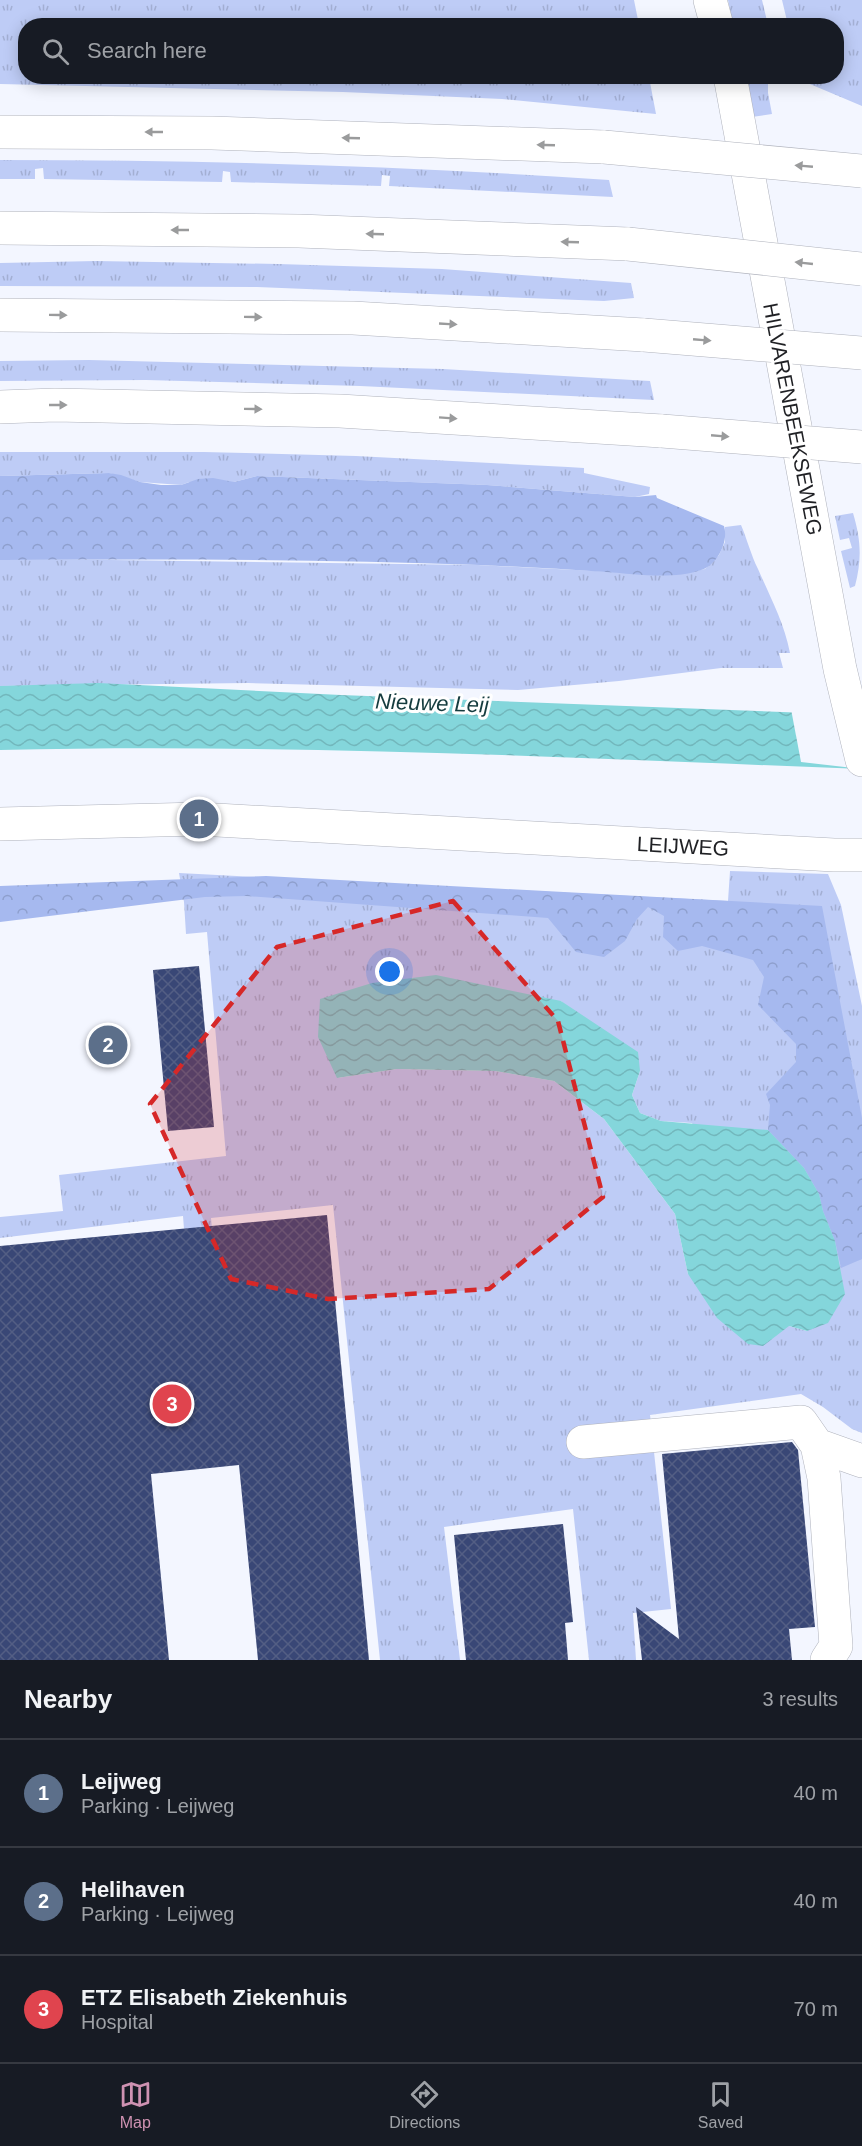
<!DOCTYPE html>
<meta charset="utf-8">
<style>
:root{--surface:#171b24;--page:#20242c;--text:#f1f3f6;--muted:#9ea1a6;--line:#363941;--accent:#cf92b2}
body{margin:0;font-family:Arial,sans-serif;background:var(--page);color:var(--text)}
.you{position:absolute;left:390px;top:972px;width:21px;height:21px;margin:-15px;border:4px solid #fff;border-radius:50%;background:#1a73e8;box-shadow:0 0 0 9px #1a73e833}
.badge{display:grid;place-items:center;width:39px;height:39px;border-radius:50%;background:var(--accent);color:#fff;font-size:20px;font-weight:700}
.pin{position:absolute;translate:-50% -50%;border:3px solid #fff;box-shadow:0 2px 6px #0006}
.list{margin:0;padding:0;list-style:none}
h2{display:flex;justify-content:space-between;align-items:center;height:78px;margin:0;padding:0 24px;font-size:26px}
h2 small{font-size:20px;font-weight:400;color:var(--muted)}
.list li{display:grid;grid-template-columns:39px 1fr auto;gap:18px;align-items:center;box-sizing:border-box;height:108px;padding:0 24px;border-top:2px solid var(--line)}
.list b{display:block;font-size:22px;white-space:nowrap}
.list p{margin:0;font-size:20px;white-space:nowrap;color:var(--muted)}
.list em{font-size:20px;font-style:normal;color:var(--muted)}
.icon{flex:none;width:33px;height:33px;fill:none;stroke:currentColor;stroke-width:2;stroke-linecap:round;stroke-linejoin:round}
.map{position:relative;flex:none;width:862px;height:1660px;overflow:hidden}
.search{position:absolute;background:var(--surface);box-shadow:0 3px 15px #0003;left:18px;right:18px;top:18px;height:66px;display:flex;align-items:center;gap:15px;box-sizing:border-box;padding:0 21px;border-radius:24px;color:var(--muted);font-size:22px}
.sheet{height:402px;background:var(--surface)}
nav{display:flex;justify-content:space-around;align-items:center;box-sizing:border-box;height:84px;border-top:2px solid var(--line);background:var(--surface);font-size:16px;color:var(--muted)}
nav a{display:grid;justify-items:center;gap:3px}
nav .on{color:var(--accent)}
.map>svg:first-child{display:block}
.grass{fill:url(#grass-tufts);fill-rule:evenodd}
.forest{fill:url(#forest-crowns)}
.water{fill:url(#water-waves)}
.pier{fill:#f3f6ff}
.building{fill:url(#building-cross-hatch)}
.lines{fill:none;stroke-linecap:round;stroke-linejoin:round}
.minor-casing{stroke:#afb2bc;stroke-width:34}
.highway-casing{stroke:#afb2bc;stroke-width:34}
.minor{stroke:#fff;stroke-width:33}
.highway{stroke:#fff;stroke-width:33}
.highway-bridge-casing{stroke:#afb2bc;stroke-width:34;stroke-linecap:butt}
.highway-bridge{stroke:#fff;stroke-width:33}
.oneway{fill:#9a9b9c}
.marked{fill:#d62828;fill-opacity:0.2;stroke:#d62828;stroke-width:4.5;stroke-dasharray:12 8;stroke-linejoin:round}
.labels{text-anchor:middle;dominant-baseline:central;stroke-width:6;stroke-linejoin:round;paint-order:stroke}
.street-label{font-size:21px;fill:#1f2024;stroke:#fff}
.water-label{font-size:22px;font-style:italic;fill:#153c3f;stroke:#fff}
</style>
<div class="map">
<svg width="862" height="1660" viewBox="0 0 862 1660">
<defs>
<pattern id="grass-tufts" width="24" height="20" patternUnits="userSpaceOnUse" patternTransform="scale(1.5)"><rect width="24" height="20" fill="#beccf6"/><path d="M3 7l-1-3M5 7V3M7 7l1-3M15 17l-1-3M17 17v-4M19 17l1-3" fill="none" stroke="#a3afd3"/></pattern>
<pattern id="forest-crowns" width="20" height="18" patternUnits="userSpaceOnUse" patternTransform="scale(1.5)"><rect width="20" height="18" fill="#a6b9ef"/><path d="M2 6a3 3 0 1 1 6 0M12 15a3 3 0 1 1 6 0" fill="none" stroke="#8e9fcd"/></pattern>
<pattern id="water-waves" width="16" height="10" patternUnits="userSpaceOnUse" patternTransform="scale(1.5)"><rect width="16" height="10" fill="#84d6db"/><path d="M0 5q4-4 8 0t8 0" fill="none" stroke="#72b7bc"/></pattern>
<pattern id="building-cross-hatch" width="8" height="8" patternUnits="userSpaceOnUse" patternTransform="scale(1.5)"><rect width="8" height="8" fill="#394776"/><path d="M0 0l8 8M0 8l8-8" fill="none" stroke="#535e84"/></pattern>
</defs>
<rect width="100%" height="100%" fill="#f3f6ff"/>
<path class="grass" d="M0 0H634L639 25 26 26V76L649 77 656 114 502 99 343 92 0 84Z
M728 0H762L768 25H733Z
M782 0H862V106L798 79V77L836 76V26L788 25Z
M743 77H768V93L772 114 752 117Z
M0 160C204 160 406 166 609 180L613 197 389 186 390 176 382 175 381 186 231 182 230 172 223 171 222 182 44 179 43 168 35 169V179H0Z
M96 261 278 264 442 269 631 283 634 298 604 301 257 287 0 286V263Z
M89 360 443 369 650 381 654 400 360 386 146 380 0 381V361Z
M0 452H204L356 456 568 467 584 468V473L650 487 649 494 635 497 487 485 257 476 234 482H189L181 485 140 482 109 473 0 476Z
M853 513C861 540 862 559 855 586L850 588 841 551 852 548 849 538 840 540 835 516Z
M741 525C747 539 751 555 758 569 770 597 784 622 790 653H779L783 668H721L619 681 518 690 248 683 0 686V560H111L478 565 673 575 705 569 719 555 725 542V527Z
M730 871 828 874 841 905 862 1006V1433L852 1429 823 1407 801 1394 650 1415 671 1609 633 1613 636 1660H589L573 1509 444 1527 460 1660H380L333 1205 211 1218 223 1342 193 1347 183 1216 0 1238V1217L63 1211 59 1175 226 1156 207 932 186 934 184 902 179 873 728 901ZM561 1001 640 1071 632 1095 640 1113 661 1121 692 1123 807 1331 789 1326 688 1274 675 1214 604 1119 554 1081 495 1071 397 1069 337 1078Z"/>
<path class="forest" d="M109 473 121 475 140 482 161 485H181L198 479 213 478 234 482 257 476 487 485 635 497 656 495 657 498 724 526C729 542 717 565 701 570 672 580 636 574 606 572 564 569 522 567 480 565 320 559 160 559 0 560V476Z
M266 876 822 906 862 1118V1259L841 1268 835 1241 823 1211 819 1194 804 1168 768 1130 770 1105 766 1094 796 1062V1044L758 1005 764 977 753 960 702 946 678 951 663 937 664 916 648 907 637 919 625 941 604 957 576 952 548 918 246 896 205 897 0 922V886Z"/>
<path class="water" d="M98 683 341 695 862 715V769C575 758 287 743 0 750V686Z
M436 975 561 1001 638 1052 640 1071 632 1095 640 1113 661 1121 768 1130 804 1168 819 1194 823 1211 835 1241 845 1294 828 1323 807 1331 789 1326 763 1346 748 1344 717 1318 688 1274 675 1214 604 1119 554 1081 495 1071 397 1069 337 1078 318 1037 320 999 372 983Z"/>
<path class="pier" d="M791 709 862 712V769L801 762Z"/>
<path class="building" d="M199 966 214 1127 168 1131 153 970Z
M327 1215 369 1660H258L239 1465 151 1474 169 1660H0V1246Z
M792 1442 798 1450 815 1627 789 1629 792 1660H642L636 1607 679 1639 662 1454Z
M563 1524 573 1622 565 1623 568 1660H466L454 1535Z"/>
<g class="lines">
<defs>
<path id="minor" d="M710 0 717 26
M730 76 840 669 862 760
M0 824 199 819 834 855H862
M583 1442 801 1422 817 1445 862 1461
M817 1445 824 1478 836 1646 827 1660"/>
<path id="highway" d="M0 132 212 133 604 147
M0 228 299 231 628 244
M0 315 353 318 644 335
M0 407 55 405 340 411 662 431"/>
</defs>
<use href="#minor" class="minor-casing"/>
<use href="#highway" class="highway-casing"/>
<use href="#minor" class="minor"/>
<use href="#highway" class="highway"/>
<defs>
<path id="highway-bridge" d="M604 147 862 171
M628 244 862 269
M644 335 862 353
M662 431 862 447"/>
</defs>
<use href="#highway-bridge" class="highway-bridge-casing"/>
<use href="#highway-bridge" class="highway-bridge"/>
</g>
<defs><path id="oneway-solid" d="M-6-.8H1V-3.2L6.5 0L1 3.2V.8H-6Z" transform="scale(1.5)"/></defs>
<g class="oneway">
<use href="#oneway-solid" transform="translate(154 132) rotate(-180)"/>
<use href="#oneway-solid" transform="translate(351 138) rotate(-178)"/>
<use href="#oneway-solid" transform="translate(546 145) rotate(-178)"/>
<use href="#oneway-solid" transform="translate(804 166) rotate(-175)"/>
<use href="#oneway-solid" transform="translate(180 230) rotate(-180)"/>
<use href="#oneway-solid" transform="translate(375 234) rotate(-178)"/>
<use href="#oneway-solid" transform="translate(570 242) rotate(-178)"/>
<use href="#oneway-solid" transform="translate(804 263) rotate(-174)"/>
<use href="#oneway-solid" transform="translate(58 315) rotate(1)"/>
<use href="#oneway-solid" transform="translate(253 317) rotate(1)"/>
<use href="#oneway-solid" transform="translate(448 324) rotate(3)"/>
<use href="#oneway-solid" transform="translate(702 340) rotate(5)"/>
<use href="#oneway-solid" transform="translate(58 405)"/>
<use href="#oneway-solid" transform="translate(253 409) rotate(1)"/>
<use href="#oneway-solid" transform="translate(448 418) rotate(4)"/>
<use href="#oneway-solid" transform="translate(720 436) rotate(5)"/>
</g>
<path class="marked" d="M453 901 558 1021 603 1197 489 1289 328 1299 231 1279 150 1104 277 947Z"/>
<g class="labels">
<g class="street-label">
<text transform="translate(793 419) rotate(79)">HILVARENBEEKSEWEG</text>
<text transform="translate(683 846) rotate(3)">LEIJWEG</text>
</g>
<g class="water-label">
<text transform="translate(432 703) rotate(2)">Nieuwe Leij</text>
</g>
</g>
</svg>
<div class="you"></div>
<div class="pin badge" style="left:199px;top:819px;background:#5c6f8a">1</div>
<div class="pin badge" style="left:108px;top:1045px;background:#5c6f8a">2</div>
<div class="pin badge" style="left:172px;top:1404px;background:#e0444e">3</div>
<div class="search"><svg class="icon" aria-label="search" viewBox="0 0 24 24"><circle cx="10" cy="10" r="6"/><path d="M15 15l6 6"/></svg>Search here</div>
</div>
<section class="sheet">
<h2>Nearby<small>3 results</small></h2>
<ul class="list">
<li><span class="badge" style="background:#5c6f8a">1</span><div><b>Leijweg</b><p>Parking · Leijweg</p></div><em>40 m</em></li>
<li><span class="badge" style="background:#5c6f8a">2</span><div><b>Helihaven</b><p>Parking · Leijweg</p></div><em>40 m</em></li>
<li><span class="badge" style="background:#e0444e">3</span><div><b>ETZ Elisabeth Ziekenhuis</b><p>Hospital</p></div><em>70 m</em></li>
</ul>
</section>
<nav>
<a class="on"><svg class="icon" aria-label="map" viewBox="0 0 24 24"><path d="M3 6l6-2 6 2 6-2v14l-6 2-6-2-6 2zM9 4v14M15 6v14"/></svg>Map</a>
<a><svg class="icon" aria-label="directions" viewBox="0 0 24 24"><path d="M12 3l9 9-9 9-9-9zM9 14v-3h6M13 9l2 2-2 2"/></svg>Directions</a>
<a><svg class="icon" aria-label="saved" viewBox="0 0 24 24"><path d="M7 4h10v16l-5-4-5 4z"/></svg>Saved</a>
</nav>
